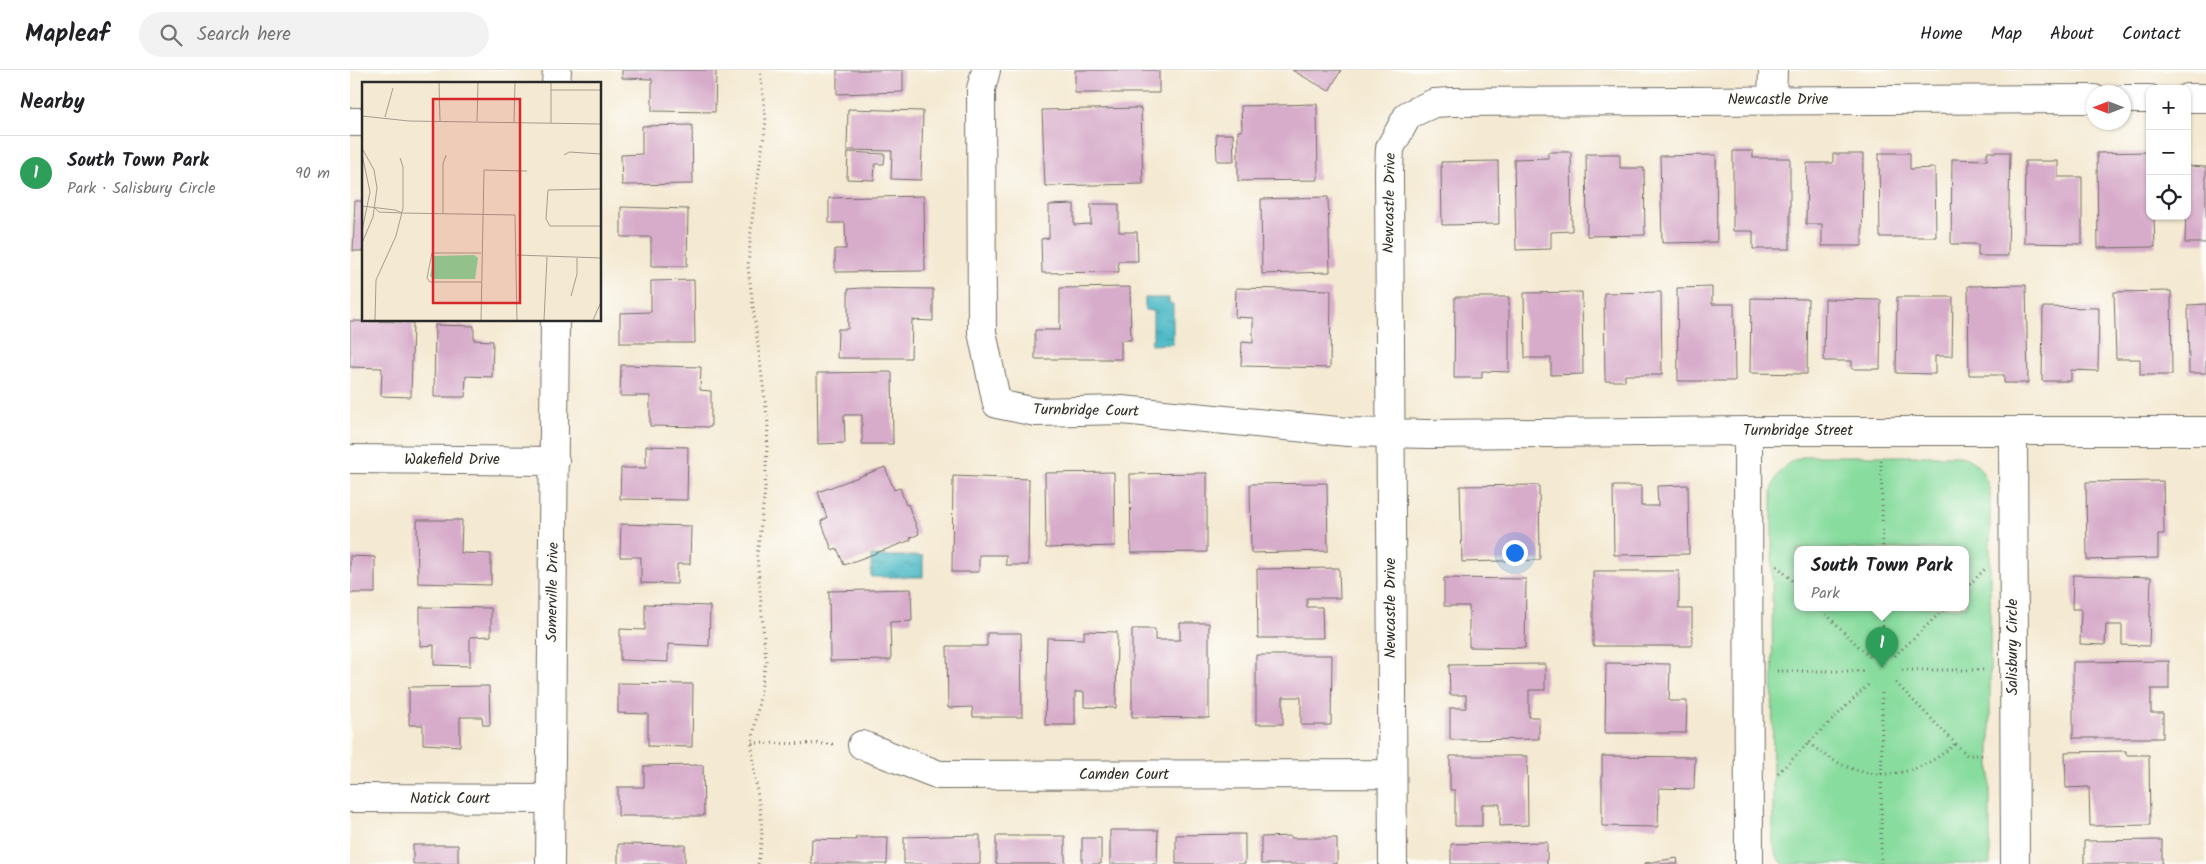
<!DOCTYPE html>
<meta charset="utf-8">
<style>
:root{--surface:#fff;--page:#f2f2f2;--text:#202124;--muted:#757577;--line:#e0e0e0;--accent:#7c3aed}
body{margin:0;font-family:Kalam,sans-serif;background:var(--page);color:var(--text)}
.controls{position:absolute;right:15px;top:15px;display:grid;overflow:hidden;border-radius:10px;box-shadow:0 1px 4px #0004}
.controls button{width:45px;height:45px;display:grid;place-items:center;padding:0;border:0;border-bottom:1px solid var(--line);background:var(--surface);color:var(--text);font:25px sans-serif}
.compass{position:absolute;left:1736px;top:15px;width:45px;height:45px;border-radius:50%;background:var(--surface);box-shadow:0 1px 4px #0004;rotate:270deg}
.you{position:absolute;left:1164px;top:482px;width:18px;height:18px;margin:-12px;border:4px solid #fff;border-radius:50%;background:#1a73e8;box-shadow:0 0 0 8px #1a73e833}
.badge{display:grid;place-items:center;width:32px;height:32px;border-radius:50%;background:var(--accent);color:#fff;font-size:16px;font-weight:700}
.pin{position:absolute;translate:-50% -41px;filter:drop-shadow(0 1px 2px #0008)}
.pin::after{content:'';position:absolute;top:26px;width:18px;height:15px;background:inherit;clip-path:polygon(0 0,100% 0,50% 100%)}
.popup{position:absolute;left:1444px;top:476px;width:175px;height:65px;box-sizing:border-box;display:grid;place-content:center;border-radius:10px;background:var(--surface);filter:drop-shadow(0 1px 4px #0005);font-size:16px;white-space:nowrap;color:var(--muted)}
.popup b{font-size:19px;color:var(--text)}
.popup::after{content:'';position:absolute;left:50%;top:100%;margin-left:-10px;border:10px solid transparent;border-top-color:var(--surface)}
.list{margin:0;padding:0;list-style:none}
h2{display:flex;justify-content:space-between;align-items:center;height:65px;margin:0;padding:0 20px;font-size:21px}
h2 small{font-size:16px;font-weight:400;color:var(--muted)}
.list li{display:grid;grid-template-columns:32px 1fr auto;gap:15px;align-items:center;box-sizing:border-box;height:75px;padding:0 20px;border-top:1px solid var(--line)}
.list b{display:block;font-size:19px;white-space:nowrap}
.list p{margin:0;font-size:16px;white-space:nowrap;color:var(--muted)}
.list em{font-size:16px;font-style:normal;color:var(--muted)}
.icon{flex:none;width:28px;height:28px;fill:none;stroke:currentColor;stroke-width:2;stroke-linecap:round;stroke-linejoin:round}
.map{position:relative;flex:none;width:1856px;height:794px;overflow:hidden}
header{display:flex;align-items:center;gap:30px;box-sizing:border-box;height:70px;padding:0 25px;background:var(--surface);border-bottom:1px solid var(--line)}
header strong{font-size:24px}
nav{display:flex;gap:28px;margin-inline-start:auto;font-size:18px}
.search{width:350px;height:45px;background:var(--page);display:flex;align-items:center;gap:12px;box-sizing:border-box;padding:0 18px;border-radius:28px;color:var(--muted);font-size:19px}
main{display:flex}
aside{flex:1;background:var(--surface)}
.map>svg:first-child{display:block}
.green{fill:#87dc9e;stroke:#598464;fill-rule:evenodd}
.water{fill:url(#water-ripples);stroke:#3c7278}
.building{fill:#d7acca}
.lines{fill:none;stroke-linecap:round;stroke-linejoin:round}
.street-casing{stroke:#716e65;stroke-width:30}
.path{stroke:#716e65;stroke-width:3;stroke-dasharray:1 4;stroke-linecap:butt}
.street{stroke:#fff;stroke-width:28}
.labels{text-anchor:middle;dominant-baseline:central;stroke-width:4;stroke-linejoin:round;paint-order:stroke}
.street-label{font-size:15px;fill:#2b2b2b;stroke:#fdfcf7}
.inset-road{fill:none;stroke:#a49d8f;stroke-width:1}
.view{fill:#d62828;fill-opacity:0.15;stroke:#d62828;stroke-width:2.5}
.inset-edge{fill:none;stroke:#2b2b2b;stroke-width:2.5}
</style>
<header>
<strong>Mapleaf</strong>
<div class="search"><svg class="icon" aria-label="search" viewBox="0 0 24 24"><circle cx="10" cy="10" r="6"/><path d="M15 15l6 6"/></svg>Search here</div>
<nav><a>Home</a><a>Map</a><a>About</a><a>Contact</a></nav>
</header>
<main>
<aside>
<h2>Nearby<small></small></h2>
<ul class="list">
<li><span class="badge" style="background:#2e9e5b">1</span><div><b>South Town Park</b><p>Park · Salisbury Circle</p></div><em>90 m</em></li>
</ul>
</aside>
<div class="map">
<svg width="1856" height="794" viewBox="0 0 1856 794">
<defs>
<pattern id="water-ripples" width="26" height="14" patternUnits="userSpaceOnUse" patternTransform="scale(1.25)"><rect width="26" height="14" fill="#4dbac6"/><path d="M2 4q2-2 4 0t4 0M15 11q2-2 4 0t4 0" fill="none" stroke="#4097a1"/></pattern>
</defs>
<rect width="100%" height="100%" fill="#fdfcf7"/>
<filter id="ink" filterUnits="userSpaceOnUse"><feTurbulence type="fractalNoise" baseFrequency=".02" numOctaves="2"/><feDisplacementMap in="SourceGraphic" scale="10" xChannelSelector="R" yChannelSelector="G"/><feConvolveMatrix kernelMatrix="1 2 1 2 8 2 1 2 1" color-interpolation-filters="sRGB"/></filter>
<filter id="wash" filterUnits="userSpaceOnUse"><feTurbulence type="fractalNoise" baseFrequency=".0096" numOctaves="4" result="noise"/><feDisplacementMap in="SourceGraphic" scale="20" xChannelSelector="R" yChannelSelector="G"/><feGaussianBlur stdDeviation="1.12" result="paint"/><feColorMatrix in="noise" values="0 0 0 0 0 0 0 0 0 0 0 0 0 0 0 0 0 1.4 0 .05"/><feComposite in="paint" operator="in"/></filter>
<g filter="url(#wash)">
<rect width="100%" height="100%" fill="#f4e9d2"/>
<path class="green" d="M1457 386H1610C1628 390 1636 405 1640 422V794H1433L1426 785 1423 773 1422 421C1426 401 1437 390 1457 386ZM1616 479V537H1448V479Z"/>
<path class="water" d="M795 228H819V233L823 234V274L801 275V270L803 269V241L795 240Z
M521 486H573V507H521Z"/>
<g id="blocks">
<path class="building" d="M272 0H366L365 42 302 41V9L272 8Z
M487 0H553V22L487 24Z
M725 0H809V23H725Z
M942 0H991L979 21Z
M967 34 968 110 888 111V61H892L891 36Z
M791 38 793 114 695 116 692 40Z
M498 39 573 41 571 110 541 109 542 81 497 80Z
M342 55 343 114 272 115 271 85 292 84V56Z
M866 64H883L884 91H867Z
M1383 81H1403V88H1440V179H1403V161H1383Z
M498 82 535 84 534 94H525L524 110 497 109Z
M1198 82H1221L1222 161 1201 162V179L1166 180 1164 89 1198 88Z
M1637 82H1660L1658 186H1628V174H1601L1602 89 1637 90Z
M1800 82V146H1804L1805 177 1748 178 1747 83Z
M1529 83H1560V99L1585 98 1586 167H1530Z
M1236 84H1270V98H1294L1295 165 1237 166Z
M1483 84H1513L1512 176H1472V154H1456L1457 93H1483Z
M1366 85 1367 172 1312 173 1310 86Z
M1148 91 1149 154 1092 155 1091 92Z
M1675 91H1708V107H1732V174L1674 173Z
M1837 96 1856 97V173H1835Z
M574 126 575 201 485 202V179H496L495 153H479V128Z
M978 127 980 202 912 204 911 129Z
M5 131H14V181H3Z
M724 134V155L741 154V134H769V162H787L788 191H768L769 202 692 203 691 169 699 168V135Z
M271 137 338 139 337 196H301V167H271Z
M344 210 345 273H270V243L301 242V211Z
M1676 215 1678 313H1654V305H1619L1618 216Z
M780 217 781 270H771V289H685V260H710V218Z
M1362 217V234H1384L1385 311H1328L1327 218Z
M512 218 583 219V251L562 250 561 288H487L488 259H498V219Z
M886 218 981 220 980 298 891 296 892 272 903 273V248L885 247Z
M1821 221 1822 305H1790V289H1766L1764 222Z
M1232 222 1233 304 1201 305V288H1175L1174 223Z
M1311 222 1312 305H1275V311H1255L1254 223Z
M1105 227H1159V302L1132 301V308H1104Z
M1547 227H1603L1602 286H1585V304L1546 303Z
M1401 228 1458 229 1457 304 1400 303Z
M1475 229 1531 230 1530 299H1502V291H1474Z
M1856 234V303H1839L1838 235Z
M1693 237 1749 238 1748 301 1721 300V311H1692Z
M0 251 63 252 61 327 31 326 32 298 0 297Z
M85 255 124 256V270L143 271 142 307 116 306 115 327H84Z
M271 295 351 297 350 320 361 321V357L300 356V326H270Z
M542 302 543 374H512V345H494L495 373 468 374 467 303Z
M296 376 338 377 337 430 270 429 271 398H296Z
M535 397 544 420 550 418 556 435 558 434 569 464 560 468 561 470 494 495 487 478 482 480 471 451 477 448 468 422Z
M764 402 765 476 696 478 695 403Z
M857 403V482L781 483 780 404Z
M603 406 679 409 678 495H656V485H629V502H602Z
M1813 411 1814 464H1808V488L1737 490 1736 412Z
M977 413 978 481 901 483 900 414Z
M1189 415 1190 490 1112 492 1110 416Z
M1338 415 1339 484 1264 485 1263 416H1291V436H1308L1307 416Z
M67 450H112L111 483 141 484V515L68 513Z
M271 454 341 456 340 494H327V514L291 513V487H270Z
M0 486 25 487V523H0Z
M989 498 990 528H957V537H972L973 568H908L907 499Z
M1243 501H1329V539H1342V576H1243Z
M1723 505 1801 507 1799 576 1772 575V555H1756L1755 575 1730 574 1731 539H1722Z
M1094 508 1176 509 1175 578 1119 577V536H1094Z
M561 519 562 551 540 552 541 590 480 591 479 521Z
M295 534 360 536 359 576 318 574V592L270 590V559L295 560Z
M70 537 141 538V566L120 567V596L84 595V575L70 576Z
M830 553H859V648L782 647V559H805V570H830Z
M734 561 767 562 766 638 734 637V622H725V655H695L697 568 734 569Z
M637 563H671L672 647H623L622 637 598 638 597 576H637Z
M906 585H982L981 655H951V627H933V654H906Z
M1819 591V619H1801V643H1813V668H1723V592Z
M1256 593 1320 594 1319 631H1337L1336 663H1255Z
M1195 594V620H1179V647H1189V669L1100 670V638H1116V625H1100L1099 595Z
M268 613 343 614 342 677 298 676V644L268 643Z
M139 616 140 655H133L132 647H110V676L73 674V655H59V617Z
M1776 681V685H1799L1800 755 1740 756 1739 717 1716 718 1715 682Z
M1100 686H1177L1178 755 1150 756V734H1132V756H1105V720H1100Z
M1252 686 1345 687 1344 719 1309 718 1308 757 1252 756Z
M353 695 354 746H268V717H294V696Z
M760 760H808L807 794H760Z
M895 764V794H826V765Z
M630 765V794H554V767Z
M646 766H715V794H646Z
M941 766V768H987V794H911V767Z
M506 767H538L537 794H461L462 769 506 770Z
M732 768H751V794H732Z
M1812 770V794H1734V771Z
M1197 772V794H1101V774Z
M268 774 335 775V794H268Z
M63 775H108V794H63Z
M1327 788 1328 794H1295V793Z"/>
</g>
</g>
<g filter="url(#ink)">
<use href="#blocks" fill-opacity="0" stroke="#716e65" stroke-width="1"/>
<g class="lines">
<defs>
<path id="street" d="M636 0 631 19 632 262 647 334 686 342 772 340 998 362 1077 364 1398 361H1856
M206 14 207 0
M1837 28H1856
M1422 29 1423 0
M1774 29H1800
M0 52H14
M1398 361 1399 794
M1663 361 1665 794
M0 389 205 391
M512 675 589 705 1041 704
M0 728 201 729
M200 794 205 250
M1043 794 1039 101 1040 78 1058 45 1084 33 1101 32 1744 29"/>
</defs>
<use href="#street" class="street-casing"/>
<path class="path" d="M1531 390 1533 479
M1427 496 1448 516
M1616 518 1635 499
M1469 537 1519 587
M1532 581 1533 537
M1545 586 1596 537
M1552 600H1636
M1427 601H1514
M1546 613 1617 685H1636
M402 673 483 674
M1459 673C1506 713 1558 716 1606 673
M1428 703 1519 614
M408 794 412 765 411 747 403 693 402 673 416 591 407 486 415 420 418 354 398 197 402 149 416 51 410 0
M1531 794 1532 620"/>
<use href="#street" class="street"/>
</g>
</g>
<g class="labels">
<g class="street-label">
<text x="1428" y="30">Newcastle Drive</text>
<text transform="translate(1040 133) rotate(-89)">Newcastle Drive</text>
<text transform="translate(736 341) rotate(1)">Turnbridge Court</text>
<text x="1448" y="361">Turnbridge Street</text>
<text x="102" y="390">Wakefield Drive</text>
<text transform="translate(203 522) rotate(-89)">Somerville Drive</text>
<text transform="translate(1041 538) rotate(-90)">Newcastle Drive</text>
<text transform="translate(1663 577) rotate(-90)">Salisbury Circle</text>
<text x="774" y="705">Camden Court</text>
<text x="100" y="729">Natick Court</text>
</g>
</g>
<g transform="translate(12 12)">
<rect width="239" height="239" fill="#f4e9d2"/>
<path d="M112 173 116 176 113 197H71L68 194 72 174Z" fill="#87dc9e"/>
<path class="inset-road" d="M77 0 78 39M189 8H239M0 34 47 39 239 42M23 35 31 6M115 39 116 0M152 40 153 0M189 41V0M0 66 12 88 15 106 11 135 0 161M0 72 8 110 0 149M202 73 207 70 239 72M239 107 186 108 184 137 188 144H239M0 124 33 128 40 131 17 130 13 126M40 131 153 133 155 238M81 131V82L84 73M119 171H70L65 196 68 200H119M155 173 239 176M209 214 215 192V176M13 238 14 198 34 154 41 126V85L38 76M119 238 122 88 165 89M182 238 185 175M231 238 239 220"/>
<path class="view" d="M71 17H158V221H71Z"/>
<rect width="239" height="239" class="inset-edge"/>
</g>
</svg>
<div class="controls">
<button>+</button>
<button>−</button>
<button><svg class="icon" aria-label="locate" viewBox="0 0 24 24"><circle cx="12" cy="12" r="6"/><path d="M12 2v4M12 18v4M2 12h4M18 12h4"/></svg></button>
</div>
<svg class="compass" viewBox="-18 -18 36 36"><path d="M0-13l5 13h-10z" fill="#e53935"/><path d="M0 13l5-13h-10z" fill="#757577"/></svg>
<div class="you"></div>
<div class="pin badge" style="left:1532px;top:598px;background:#2e9e5b">1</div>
<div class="popup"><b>South Town Park</b>Park</div>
</div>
</main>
